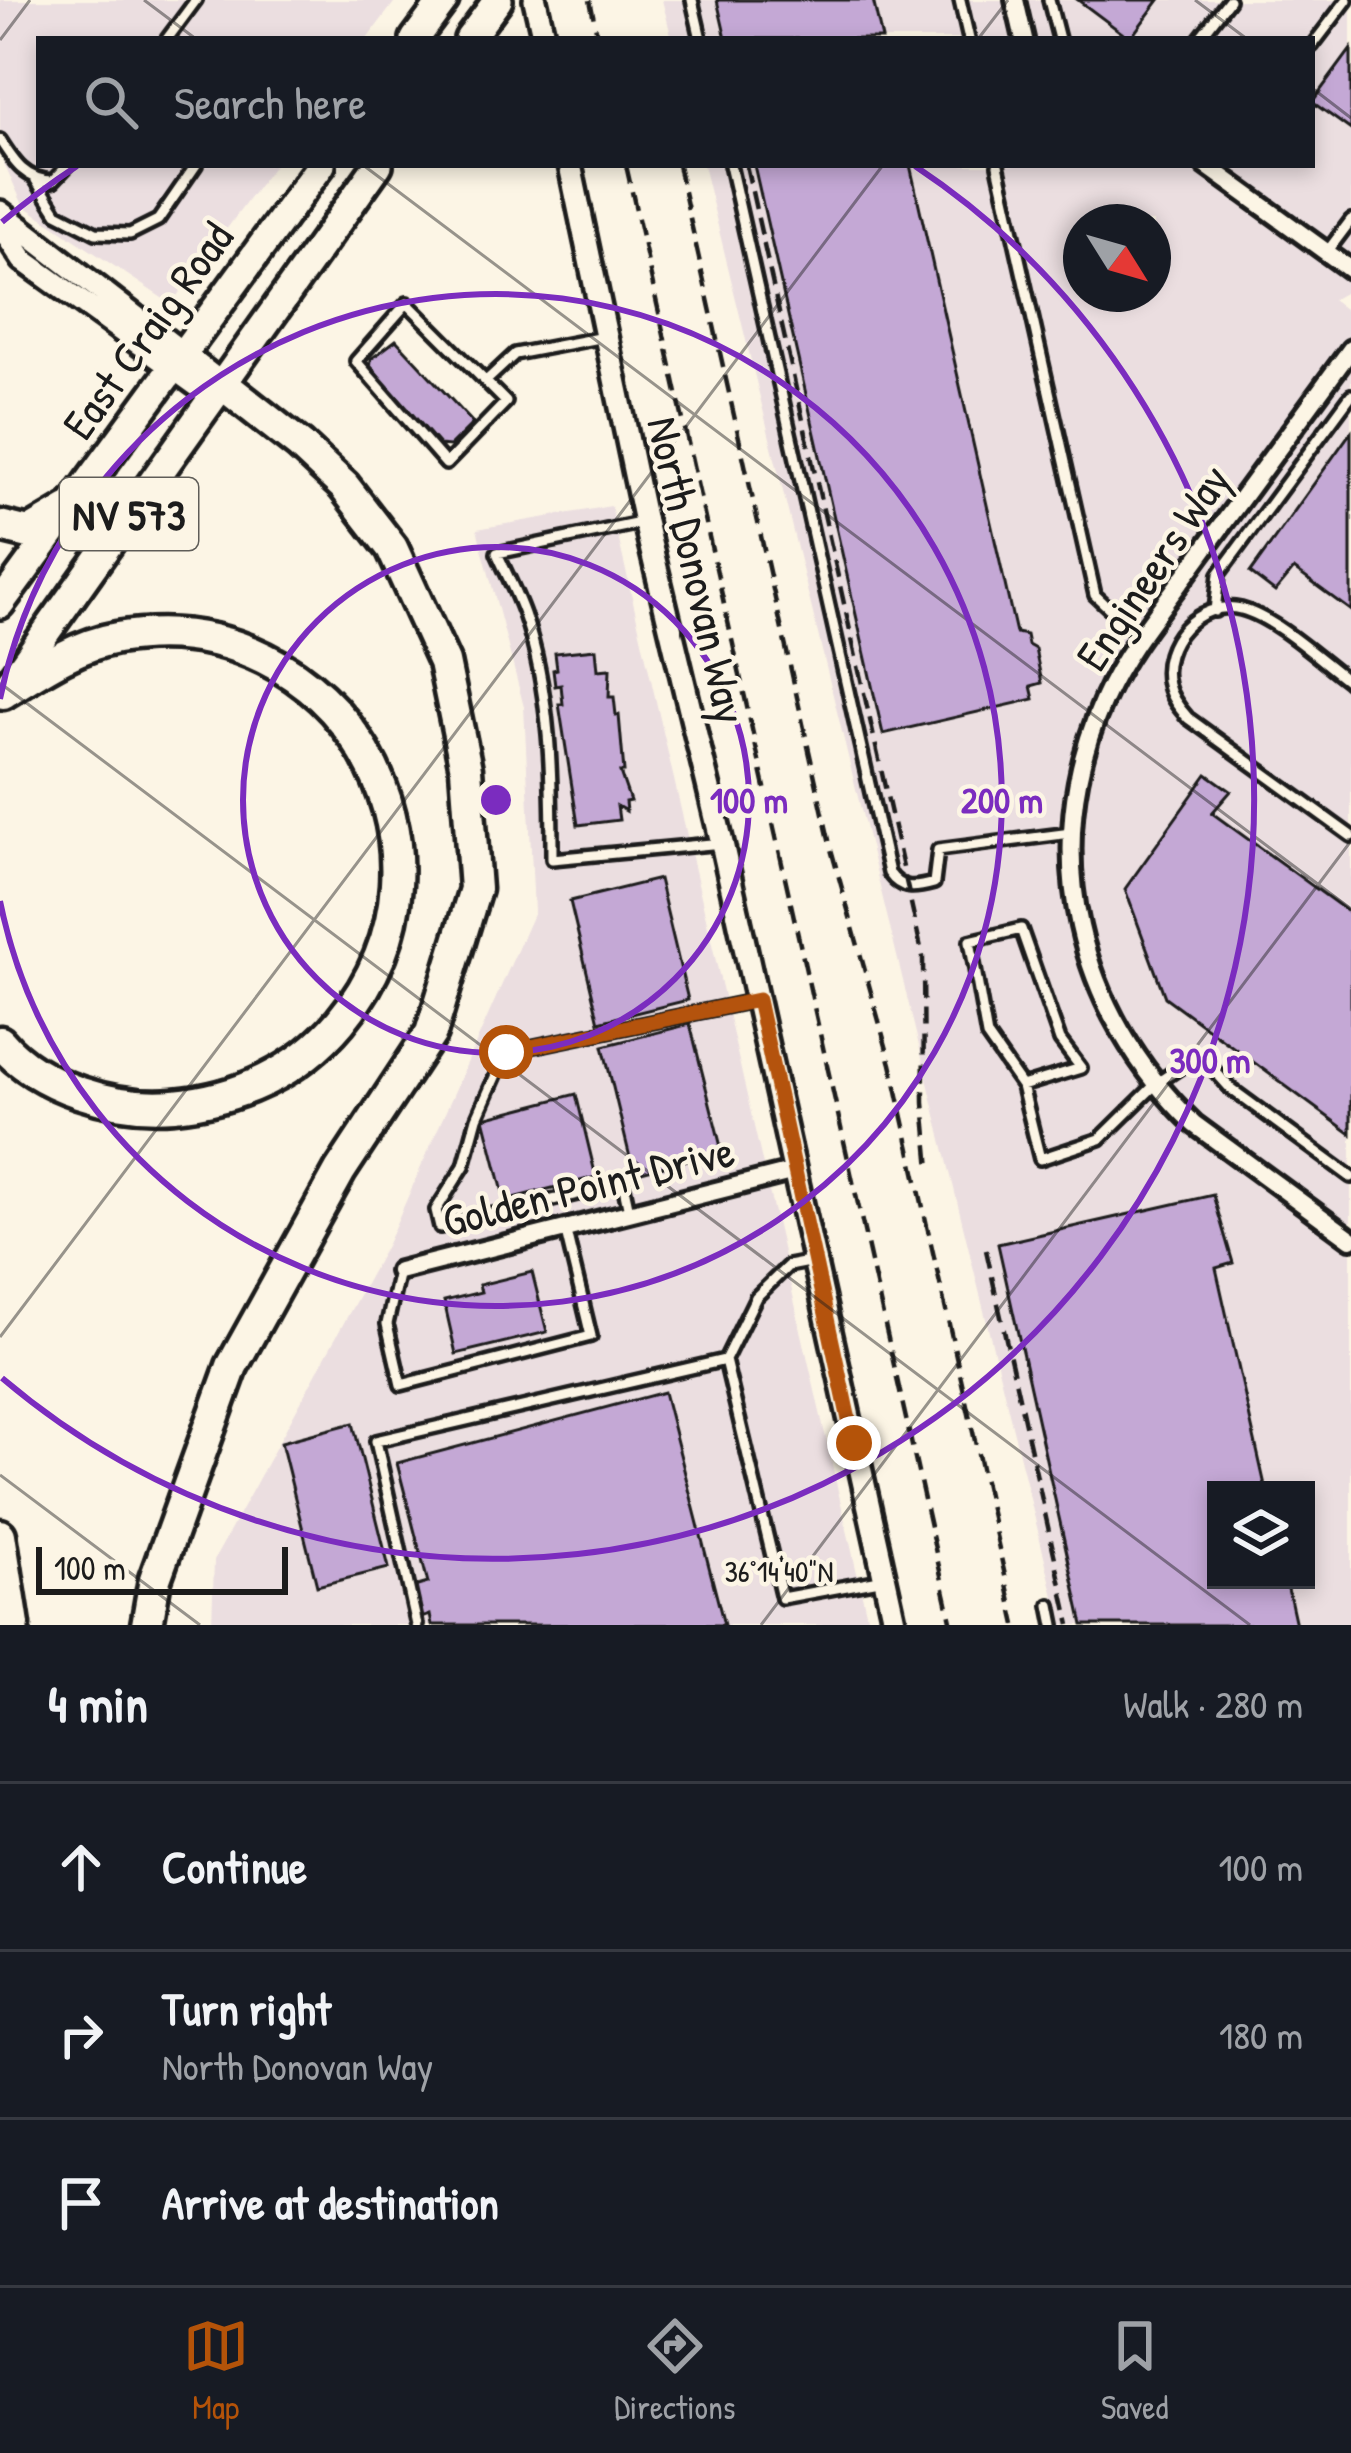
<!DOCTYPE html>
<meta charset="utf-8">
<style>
:root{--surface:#171b24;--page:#20242c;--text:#f1f3f6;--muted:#9ea1a6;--line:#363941;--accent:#b45309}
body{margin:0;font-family:"Patrick Hand",sans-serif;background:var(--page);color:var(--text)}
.controls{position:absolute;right:36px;bottom:36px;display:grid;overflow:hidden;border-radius:0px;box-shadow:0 6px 18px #0003}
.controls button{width:108px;height:108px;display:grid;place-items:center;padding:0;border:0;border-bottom:3px solid var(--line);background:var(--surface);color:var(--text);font:60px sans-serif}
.compass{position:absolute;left:1063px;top:204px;width:108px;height:108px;border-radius:50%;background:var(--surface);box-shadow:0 6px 18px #0003;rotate:127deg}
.scale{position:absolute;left:36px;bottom:30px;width:252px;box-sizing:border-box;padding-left:12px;border:6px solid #1c1c1c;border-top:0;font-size:33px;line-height:42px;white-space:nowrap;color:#1c1c1c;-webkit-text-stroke:9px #fcf5e5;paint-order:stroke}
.stop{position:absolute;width:36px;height:36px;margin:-27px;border:9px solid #b45309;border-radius:50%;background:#fff}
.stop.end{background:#b45309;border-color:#fff;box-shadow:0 3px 12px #0008}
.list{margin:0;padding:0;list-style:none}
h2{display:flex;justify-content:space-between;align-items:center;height:156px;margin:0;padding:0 48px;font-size:51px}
h2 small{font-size:39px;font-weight:400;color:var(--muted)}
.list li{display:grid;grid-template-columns:78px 1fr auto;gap:36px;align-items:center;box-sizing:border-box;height:168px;padding:0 48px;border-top:3px solid var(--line)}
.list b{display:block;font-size:45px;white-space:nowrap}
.list p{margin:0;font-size:39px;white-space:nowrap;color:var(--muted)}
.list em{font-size:39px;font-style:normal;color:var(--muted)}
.icon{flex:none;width:66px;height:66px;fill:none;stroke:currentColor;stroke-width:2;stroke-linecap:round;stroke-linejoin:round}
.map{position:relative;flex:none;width:1351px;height:1625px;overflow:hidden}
.search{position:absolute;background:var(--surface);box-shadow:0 6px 18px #0003;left:36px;right:36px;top:36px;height:132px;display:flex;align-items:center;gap:30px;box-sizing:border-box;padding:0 42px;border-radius:0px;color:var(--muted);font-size:45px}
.sheet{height:660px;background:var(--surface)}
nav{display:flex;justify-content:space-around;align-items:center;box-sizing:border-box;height:168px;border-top:3px solid var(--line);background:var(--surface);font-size:33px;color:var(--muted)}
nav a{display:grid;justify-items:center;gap:6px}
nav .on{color:var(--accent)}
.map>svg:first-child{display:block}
.built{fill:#ebdee0;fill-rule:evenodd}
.building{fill:#c4a8d5;stroke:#1c1c1c;stroke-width:3}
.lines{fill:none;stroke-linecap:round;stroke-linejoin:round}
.service-casing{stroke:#1c1c1c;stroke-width:18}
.minor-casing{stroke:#1c1c1c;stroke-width:26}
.tertiary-casing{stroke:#1c1c1c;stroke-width:30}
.primary-casing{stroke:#1c1c1c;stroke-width:36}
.motorway-casing{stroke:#1c1c1c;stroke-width:39}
.service{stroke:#fcf5e5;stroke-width:9}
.minor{stroke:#fcf5e5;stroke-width:16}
.tertiary{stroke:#fcf5e5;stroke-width:21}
.primary{stroke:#fcf5e5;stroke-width:27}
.motorway{stroke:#fcf5e5;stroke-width:30}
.rail{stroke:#1c1c1c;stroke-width:4.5;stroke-dasharray:18 9;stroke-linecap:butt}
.route{stroke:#b45309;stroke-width:15}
.ticks{fill:none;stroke:#1c1c1c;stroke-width:3;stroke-opacity:0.45}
.ring{fill:none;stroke:#7b2cbf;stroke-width:6}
.labels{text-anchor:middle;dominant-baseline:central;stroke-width:9;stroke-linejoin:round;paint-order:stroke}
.shield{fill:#fcf5e5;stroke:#5f5d58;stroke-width:3}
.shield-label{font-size:42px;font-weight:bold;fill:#1c1c1c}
.street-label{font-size:45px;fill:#1c1c1c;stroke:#fcf5e5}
.ticks-label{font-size:30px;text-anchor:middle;fill:#1c1c1c;stroke:#fcf5e5;stroke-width:9;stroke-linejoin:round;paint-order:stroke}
.centre{fill:#7b2cbf;stroke:#fcf5e5;stroke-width:6}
.ring-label{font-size:36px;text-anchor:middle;font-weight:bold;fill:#7b2cbf;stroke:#fcf5e5;stroke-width:9;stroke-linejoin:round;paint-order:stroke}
</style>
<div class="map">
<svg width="1351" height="1625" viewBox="0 0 1351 1625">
<rect width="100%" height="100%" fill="#fcf5e5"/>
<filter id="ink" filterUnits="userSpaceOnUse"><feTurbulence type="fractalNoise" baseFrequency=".00833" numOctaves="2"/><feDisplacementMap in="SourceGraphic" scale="24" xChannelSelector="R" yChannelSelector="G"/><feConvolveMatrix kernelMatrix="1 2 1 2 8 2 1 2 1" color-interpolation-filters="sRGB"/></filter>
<g filter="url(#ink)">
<path class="built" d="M0 0H396L367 39H39V165H274L171 304 23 205 0 154Z
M662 0H1351V289L1332 300 1351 314V1625H1061L703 165H1312V39H672ZM1081 222H1153V294H1081ZM1216 1490H1306V1580H1216Z
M611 506 869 1625H212L214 1560 387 1244 534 912 524 707 477 529Z"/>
<path class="building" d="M717 0H873L882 39H726Z
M1078 0H1159L1130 39Z
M1351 49V130L1312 102Z
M754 165H910L1016 633 1026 635 1028 645 1035 649 1042 683 1031 686 1034 699 883 734Z
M396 340 473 423 450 446 438 445 370 372 371 359Z
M1351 432V611L1294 569 1275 592 1250 573Z
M596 649 598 670 610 669 609 697H614L616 715H619L624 772H620L630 801 625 802 626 811 617 806 619 820 578 825 559 704H563L561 685 555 686 553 670 557 669 555 653Z
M1207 774 1231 791 1212 813 1351 914V1134L1165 997 1125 889Z
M659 879 688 1000 599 1022 570 901Z
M690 1024 722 1151 634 1174 603 1046Z
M576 1094 596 1177 505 1200 484 1118Z
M1213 1195 1233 1263 1216 1268 1266 1490H1216V1580H1286L1296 1625H1083L998 1244Z
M532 1272 547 1332 456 1354 444 1301 481 1292 479 1285Z
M664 1392 724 1625H432L430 1615 422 1618 414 1587 428 1583 397 1463Z
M353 1423 389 1568 317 1586 281 1442Z"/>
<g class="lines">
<defs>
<path id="service" d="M692 0 701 39
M960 0 969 39
M1049 0 1059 39
M167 39 196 0
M1199 39 1229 0
M1312 46 1347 0
M0 140C14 162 25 180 53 181L68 165
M730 165 889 873C901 891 916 888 934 883L938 850 1071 833
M998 165 1095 595 1140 637
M36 180 57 213 96 233 130 234 158 220 196 165
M1327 252 1351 220
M407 303 506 402 446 464 356 361Z
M486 381 515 354 604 337
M645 522 497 553C506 573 517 594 524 614 551 691 552 779 552 859L722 843
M1215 611 1219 574 1351 395
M1351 683C1321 661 1276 618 1241 609 1198 599 1158 644 1168 685 1171 698 1179 708 1188 718L1351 836
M1022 1086 1081 1068 1060 1040 1021 929 970 941 987 1036 1022 1086 1040 1159 1100 1139 1157 1083 1194 1058 1204 1059 1230 1088 1351 1177
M629 1211 623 1183 440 1227 436 1210 464 1166 477 1118 506 1052 758 1000
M814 1261 788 1266 756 1297 725 1360 782 1598 885 1579
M399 1271 387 1324 401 1385 591 1336 565 1228
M1050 1605 1054 1625
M417 1625 376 1441 725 1360"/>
<path id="minor" d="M1015 0 1024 39
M1206 165 1351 270
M1351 349C1299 420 1247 491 1195 562 1163 606 1126 649 1104 699 1037 850 1077 1012 1194 1124L1351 1239
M399 1271 795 1171"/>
<path id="tertiary" d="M535 0 544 39
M570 165 645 522 722 843 895 1625
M0 212 221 383
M0 225 23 260 212 396"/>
<path id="primary" d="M415 39 444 0
M469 39 498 0
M0 604 321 165
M5 690 378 165"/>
<path id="motorway" d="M0 526 29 533 68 510
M0 1042C39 1088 116 1110 174 1105 239 1099 298 1072 340 1022 482 851 337 601 117 638 76 645 38 671 3 693
M0 1535 14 1625
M147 1625 155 1579 232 1366 340 1171 431 1033 475 889 466 769 444 662 392 548 344 486 300 445 221 383"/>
</defs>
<use href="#service" class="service-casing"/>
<use href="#minor" class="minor-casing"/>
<use href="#tertiary" class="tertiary-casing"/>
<use href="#primary" class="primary-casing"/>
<use href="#motorway" class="motorway-casing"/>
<use href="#service" class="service"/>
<use href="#minor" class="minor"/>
<use href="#tertiary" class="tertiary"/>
<use href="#primary" class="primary"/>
<use href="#motorway" class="motorway"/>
<path class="rail" d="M590 0 598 39
M626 165 952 1625
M678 165 831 849 891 1064 1016 1625
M746 165 923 957 924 1103 930 1169
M986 1250 1070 1625"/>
</g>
</g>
<g class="lines" filter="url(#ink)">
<path class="route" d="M506 1052 758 1000 854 1443"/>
</g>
<path class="ticks" d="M144 0 196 39M1195 0 1247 39M978 39 1008 0M0 40 30 0M1312 88 1351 118M363 165 1351 909M0 683 1250 1625M0 1337 883 165M0 1475 200 1625M761 1625 1351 841"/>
<g class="ring">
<circle cx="496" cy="800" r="253"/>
<path d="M0 699A506 506 0 1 1 0 901"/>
<path d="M2 222A760 760 0 0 1 77 166M915 166A760 760 0 1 1 2 1378"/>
</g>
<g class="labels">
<rect class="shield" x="60" y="478" width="138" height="72" rx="9"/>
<g class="shield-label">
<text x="129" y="514">NV 573</text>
</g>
<g class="street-label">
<text transform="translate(147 330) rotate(-54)">East Craig Road</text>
<text transform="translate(1152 567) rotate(-56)">Engineers Way</text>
<text transform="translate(698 570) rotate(77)">North Donovan Way</text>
<text transform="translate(588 1185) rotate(-14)">Golden Point Drive</text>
</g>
</g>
<g class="ticks-label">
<text x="779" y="1582">36°14'40"N</text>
</g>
<circle cx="496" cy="800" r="18" class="centre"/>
<g class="ring-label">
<text x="749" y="813">100 m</text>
<text x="1002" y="813">200 m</text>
<text x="1210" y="1073">300 m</text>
</g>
</svg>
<div class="controls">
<button><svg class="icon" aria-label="layers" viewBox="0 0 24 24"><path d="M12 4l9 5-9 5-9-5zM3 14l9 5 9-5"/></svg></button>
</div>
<svg class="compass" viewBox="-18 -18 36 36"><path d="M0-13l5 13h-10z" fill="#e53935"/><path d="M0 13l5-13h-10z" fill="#9ea1a6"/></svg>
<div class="scale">100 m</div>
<div class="stop" style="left:506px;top:1052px"></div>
<div class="stop end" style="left:854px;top:1443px"></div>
<div class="search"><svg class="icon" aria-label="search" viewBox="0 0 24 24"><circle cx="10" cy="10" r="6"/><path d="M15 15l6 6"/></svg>Search here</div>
</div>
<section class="sheet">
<h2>4 min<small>Walk · 280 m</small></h2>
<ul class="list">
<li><svg class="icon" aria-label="ahead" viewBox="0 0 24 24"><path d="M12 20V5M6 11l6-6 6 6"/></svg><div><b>Continue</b></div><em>100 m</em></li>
<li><svg class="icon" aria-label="right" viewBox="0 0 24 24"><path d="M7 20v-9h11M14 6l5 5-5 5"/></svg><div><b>Turn right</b><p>North Donovan Way</p></div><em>180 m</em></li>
<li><svg class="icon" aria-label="arrive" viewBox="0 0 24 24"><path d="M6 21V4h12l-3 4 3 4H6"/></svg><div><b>Arrive at destination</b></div></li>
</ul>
</section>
<nav>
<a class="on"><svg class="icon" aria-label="map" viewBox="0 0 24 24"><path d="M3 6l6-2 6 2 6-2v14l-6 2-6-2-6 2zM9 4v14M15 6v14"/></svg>Map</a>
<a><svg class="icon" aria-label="directions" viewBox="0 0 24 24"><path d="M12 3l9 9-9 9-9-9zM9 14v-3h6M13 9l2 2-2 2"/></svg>Directions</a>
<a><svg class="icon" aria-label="saved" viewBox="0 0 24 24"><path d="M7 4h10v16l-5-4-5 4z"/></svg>Saved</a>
</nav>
